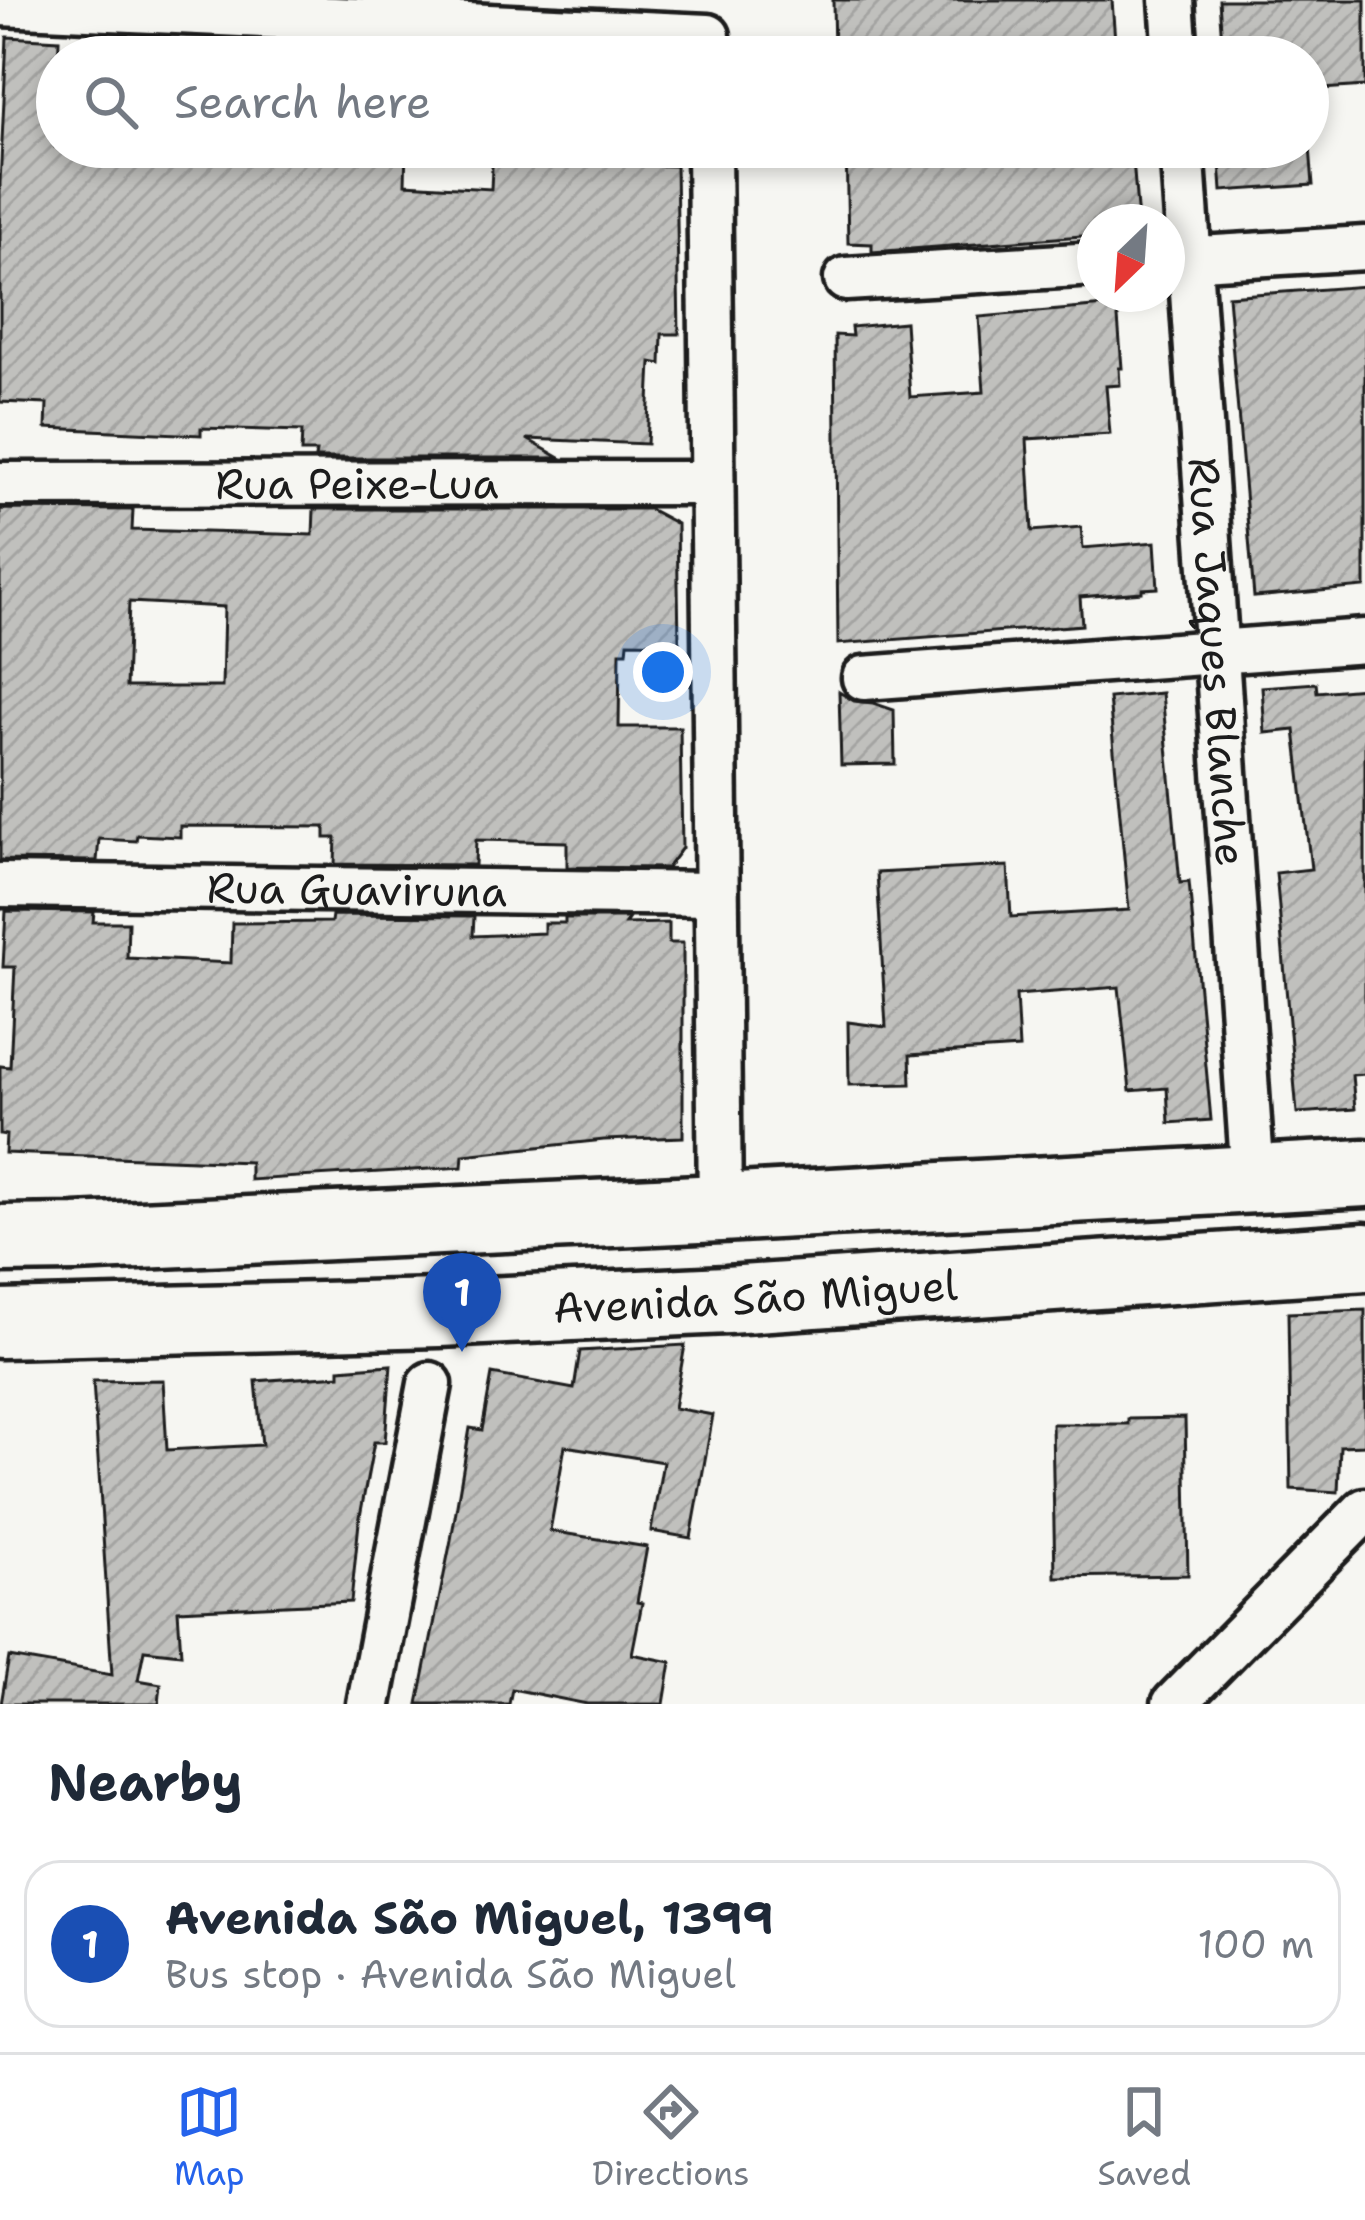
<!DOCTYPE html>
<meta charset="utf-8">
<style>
:root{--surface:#fff;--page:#f2f2f3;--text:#1f2937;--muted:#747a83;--line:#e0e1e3;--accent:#2563eb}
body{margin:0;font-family:"Shantell Sans",sans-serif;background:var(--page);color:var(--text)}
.compass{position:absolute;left:1077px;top:204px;width:108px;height:108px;border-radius:50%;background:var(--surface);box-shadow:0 6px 18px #0003;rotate:205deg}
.you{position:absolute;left:663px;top:672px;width:42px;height:42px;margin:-30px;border:9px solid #fff;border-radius:50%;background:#1a73e8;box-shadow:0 0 0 18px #1a73e833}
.badge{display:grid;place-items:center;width:78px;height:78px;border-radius:50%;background:var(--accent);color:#fff;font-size:39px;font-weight:700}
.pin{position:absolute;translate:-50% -99px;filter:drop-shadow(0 3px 6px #0008)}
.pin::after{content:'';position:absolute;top:63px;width:42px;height:36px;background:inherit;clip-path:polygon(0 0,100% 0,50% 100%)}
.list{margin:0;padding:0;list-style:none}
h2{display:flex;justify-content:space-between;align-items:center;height:156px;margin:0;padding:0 48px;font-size:51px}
h2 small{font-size:39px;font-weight:400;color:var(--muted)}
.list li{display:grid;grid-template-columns:78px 1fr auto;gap:36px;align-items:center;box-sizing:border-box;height:168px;margin:0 24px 24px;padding:0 24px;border:3px solid var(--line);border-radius:36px}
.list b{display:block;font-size:45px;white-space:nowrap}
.list p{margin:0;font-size:39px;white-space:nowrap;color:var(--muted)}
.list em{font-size:39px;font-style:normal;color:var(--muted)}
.icon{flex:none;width:66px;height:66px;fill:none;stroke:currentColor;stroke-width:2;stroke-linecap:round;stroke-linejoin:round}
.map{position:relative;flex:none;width:1365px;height:1704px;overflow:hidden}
.search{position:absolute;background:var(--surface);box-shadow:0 6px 18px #0003;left:36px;right:36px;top:36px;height:132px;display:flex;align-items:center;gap:30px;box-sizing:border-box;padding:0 42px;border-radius:66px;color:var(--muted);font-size:45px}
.sheet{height:348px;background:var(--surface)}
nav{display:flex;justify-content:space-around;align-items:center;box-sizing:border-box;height:168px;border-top:3px solid var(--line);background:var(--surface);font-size:33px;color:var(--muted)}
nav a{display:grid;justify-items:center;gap:6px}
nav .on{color:var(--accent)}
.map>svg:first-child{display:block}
.building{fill:url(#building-hatch);stroke:#1c1c1c;stroke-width:3;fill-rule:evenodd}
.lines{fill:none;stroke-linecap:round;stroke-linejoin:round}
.minor-casing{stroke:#1c1c1c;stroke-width:51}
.primary-casing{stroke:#1c1c1c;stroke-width:75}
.minor{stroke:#f6f6f2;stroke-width:42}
.primary{stroke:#f6f6f2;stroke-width:66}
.labels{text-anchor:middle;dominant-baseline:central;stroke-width:9;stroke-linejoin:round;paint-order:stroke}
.street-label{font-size:42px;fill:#1c1c1c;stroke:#f6f6f2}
</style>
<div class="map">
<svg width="1365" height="1704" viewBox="0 0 1365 1704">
<defs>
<pattern id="building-hatch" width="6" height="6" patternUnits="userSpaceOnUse" patternTransform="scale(3)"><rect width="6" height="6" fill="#c0c0bd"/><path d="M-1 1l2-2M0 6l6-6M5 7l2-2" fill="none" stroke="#a4a4a2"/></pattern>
</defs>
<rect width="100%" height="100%" fill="#f6f6f2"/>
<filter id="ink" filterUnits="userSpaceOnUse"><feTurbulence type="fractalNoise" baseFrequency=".00833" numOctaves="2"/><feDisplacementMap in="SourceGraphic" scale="24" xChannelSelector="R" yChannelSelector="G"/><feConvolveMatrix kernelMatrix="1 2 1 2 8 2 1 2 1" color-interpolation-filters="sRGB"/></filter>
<g filter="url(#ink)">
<path class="building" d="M833 0H1112L1116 55 834 57Z
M1219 0H1365V86L1308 90V57H1223Z
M7 37 59 40 55 147H406L405 184 491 189 493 147H536L535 162 676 166 679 334H662L661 364 651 362 647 444 527 439 560 458H315L316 452H301L302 431 201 428V435L46 428 47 404 0 402V183Z
M846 147H1132L1138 222H1095V235L872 252V244L848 243Z
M1219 147H1310L1313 185 1222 191Z
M1365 286V587L1254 597 1228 296Z
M1117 305 1122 368H1119L1120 385 1106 386 1110 434 1027 439 1032 531 1081 527 1083 548 1155 542 1158 588 1142 589V592L1080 597 1082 625 838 644 835 335 852 336 851 327 905 322 910 397 984 392 979 317Z
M0 509 133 510 132 530 313 535 314 509H649L677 524 679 643 628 642 627 652H620L619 727H680L682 848 667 868 567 867V842L476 840 475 865 335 864 336 838H325V827L180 826V837L137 835 136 841 99 839 97 861 0 860ZM129 602 224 607 222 687H126Z
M1316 683 1317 692 1365 688V1074L1352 1075 1355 1109 1297 1113 1276 873 1311 869 1295 730 1265 733 1262 687Z
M839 692 854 701 873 703 894 710 895 764 841 765Z
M1162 693 1180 883 1189 882 1211 1120 1169 1123 1167 1088 1130 1091 1119 987 1016 995 1019 1048 910 1055 911 1084 849 1085 848 1022 886 1027 877 873 1008 866 1011 917 1129 910 1109 698Z
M6 911 94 912 93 922H128L127 958 231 963 232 923 331 922 332 915 474 916 473 936 544 933V923H565V918H629L625 924 669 923V943H683V1137L604 1140 463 1155 462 1167 250 1180V1162L5 1153 6 1135 0 1134V1066L10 1067 15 967H3Z
M1365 1310V1445L1340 1446 1338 1492 1291 1489 1288 1313Z
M685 1345 674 1408 713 1415 691 1538 651 1531 663 1462 565 1446 550 1531 647 1547 637 1602 642 1603 632 1654 671 1662 664 1704H587L512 1689 509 1704H418L451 1540 470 1428 482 1430 492 1374 574 1389 580 1351Z
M391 1365 385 1442H374L359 1522 351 1602 178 1610 181 1654 144 1650 138 1680 161 1684 159 1704H1L9 1657 112 1675 93 1381 163 1380 167 1450 262 1445 256 1381 340 1375V1369Z
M1185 1418 1188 1575 1055 1577 1052 1424H1128V1419Z"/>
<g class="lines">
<defs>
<g id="minor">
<path d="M1172 0 1176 57"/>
<path d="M0 4 708 36"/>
<path d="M709 147 720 1208"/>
<path id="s1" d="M1182 147 1253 1179"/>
<path d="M1167 260 1365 248"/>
<path d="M846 279 1095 264"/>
<path id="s2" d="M0 484 711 483"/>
<path d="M864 678 1365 641"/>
<path id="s3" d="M0 885 715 894"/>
<path d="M369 1704 430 1384"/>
<path d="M1174 1704 1365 1510"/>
</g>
<g id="primary">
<path d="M0 1239 75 1238 720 1208 1365 1173"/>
<path id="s4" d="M0 1324 439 1313 727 1300 1365 1257"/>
</g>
</defs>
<use href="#minor" class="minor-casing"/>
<use href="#primary" class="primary-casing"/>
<use href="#minor" class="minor"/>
<use href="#primary" class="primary"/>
</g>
</g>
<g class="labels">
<g class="street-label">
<text stroke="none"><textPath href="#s2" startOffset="357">Rua Peixe-Lua</textPath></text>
<text stroke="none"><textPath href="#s1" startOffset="516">Rua Jaques Blanche</textPath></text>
<text stroke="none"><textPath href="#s3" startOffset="357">Rua Guaviruna</textPath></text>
<text stroke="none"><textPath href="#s4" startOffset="756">Avenida São Miguel</textPath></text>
</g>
</g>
</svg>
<svg class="compass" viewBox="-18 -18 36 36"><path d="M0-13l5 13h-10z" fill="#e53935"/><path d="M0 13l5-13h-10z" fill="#747a83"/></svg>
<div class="you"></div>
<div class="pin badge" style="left:462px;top:1352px;background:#1a4fb4">1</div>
<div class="search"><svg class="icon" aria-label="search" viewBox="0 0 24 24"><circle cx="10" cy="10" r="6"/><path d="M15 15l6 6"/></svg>Search here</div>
</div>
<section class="sheet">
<h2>Nearby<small></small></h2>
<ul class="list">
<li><span class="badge" style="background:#1a4fb4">1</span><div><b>Avenida São Miguel, 1399</b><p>Bus stop · Avenida São Miguel</p></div><em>100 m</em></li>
</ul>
</section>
<nav>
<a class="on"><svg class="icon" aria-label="map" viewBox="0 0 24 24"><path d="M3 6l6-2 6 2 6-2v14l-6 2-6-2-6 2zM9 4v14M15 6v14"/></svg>Map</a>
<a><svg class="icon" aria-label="directions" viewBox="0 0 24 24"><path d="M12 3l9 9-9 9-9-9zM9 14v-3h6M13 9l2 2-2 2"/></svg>Directions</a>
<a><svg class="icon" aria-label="saved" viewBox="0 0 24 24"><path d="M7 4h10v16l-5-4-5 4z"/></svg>Saved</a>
</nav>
